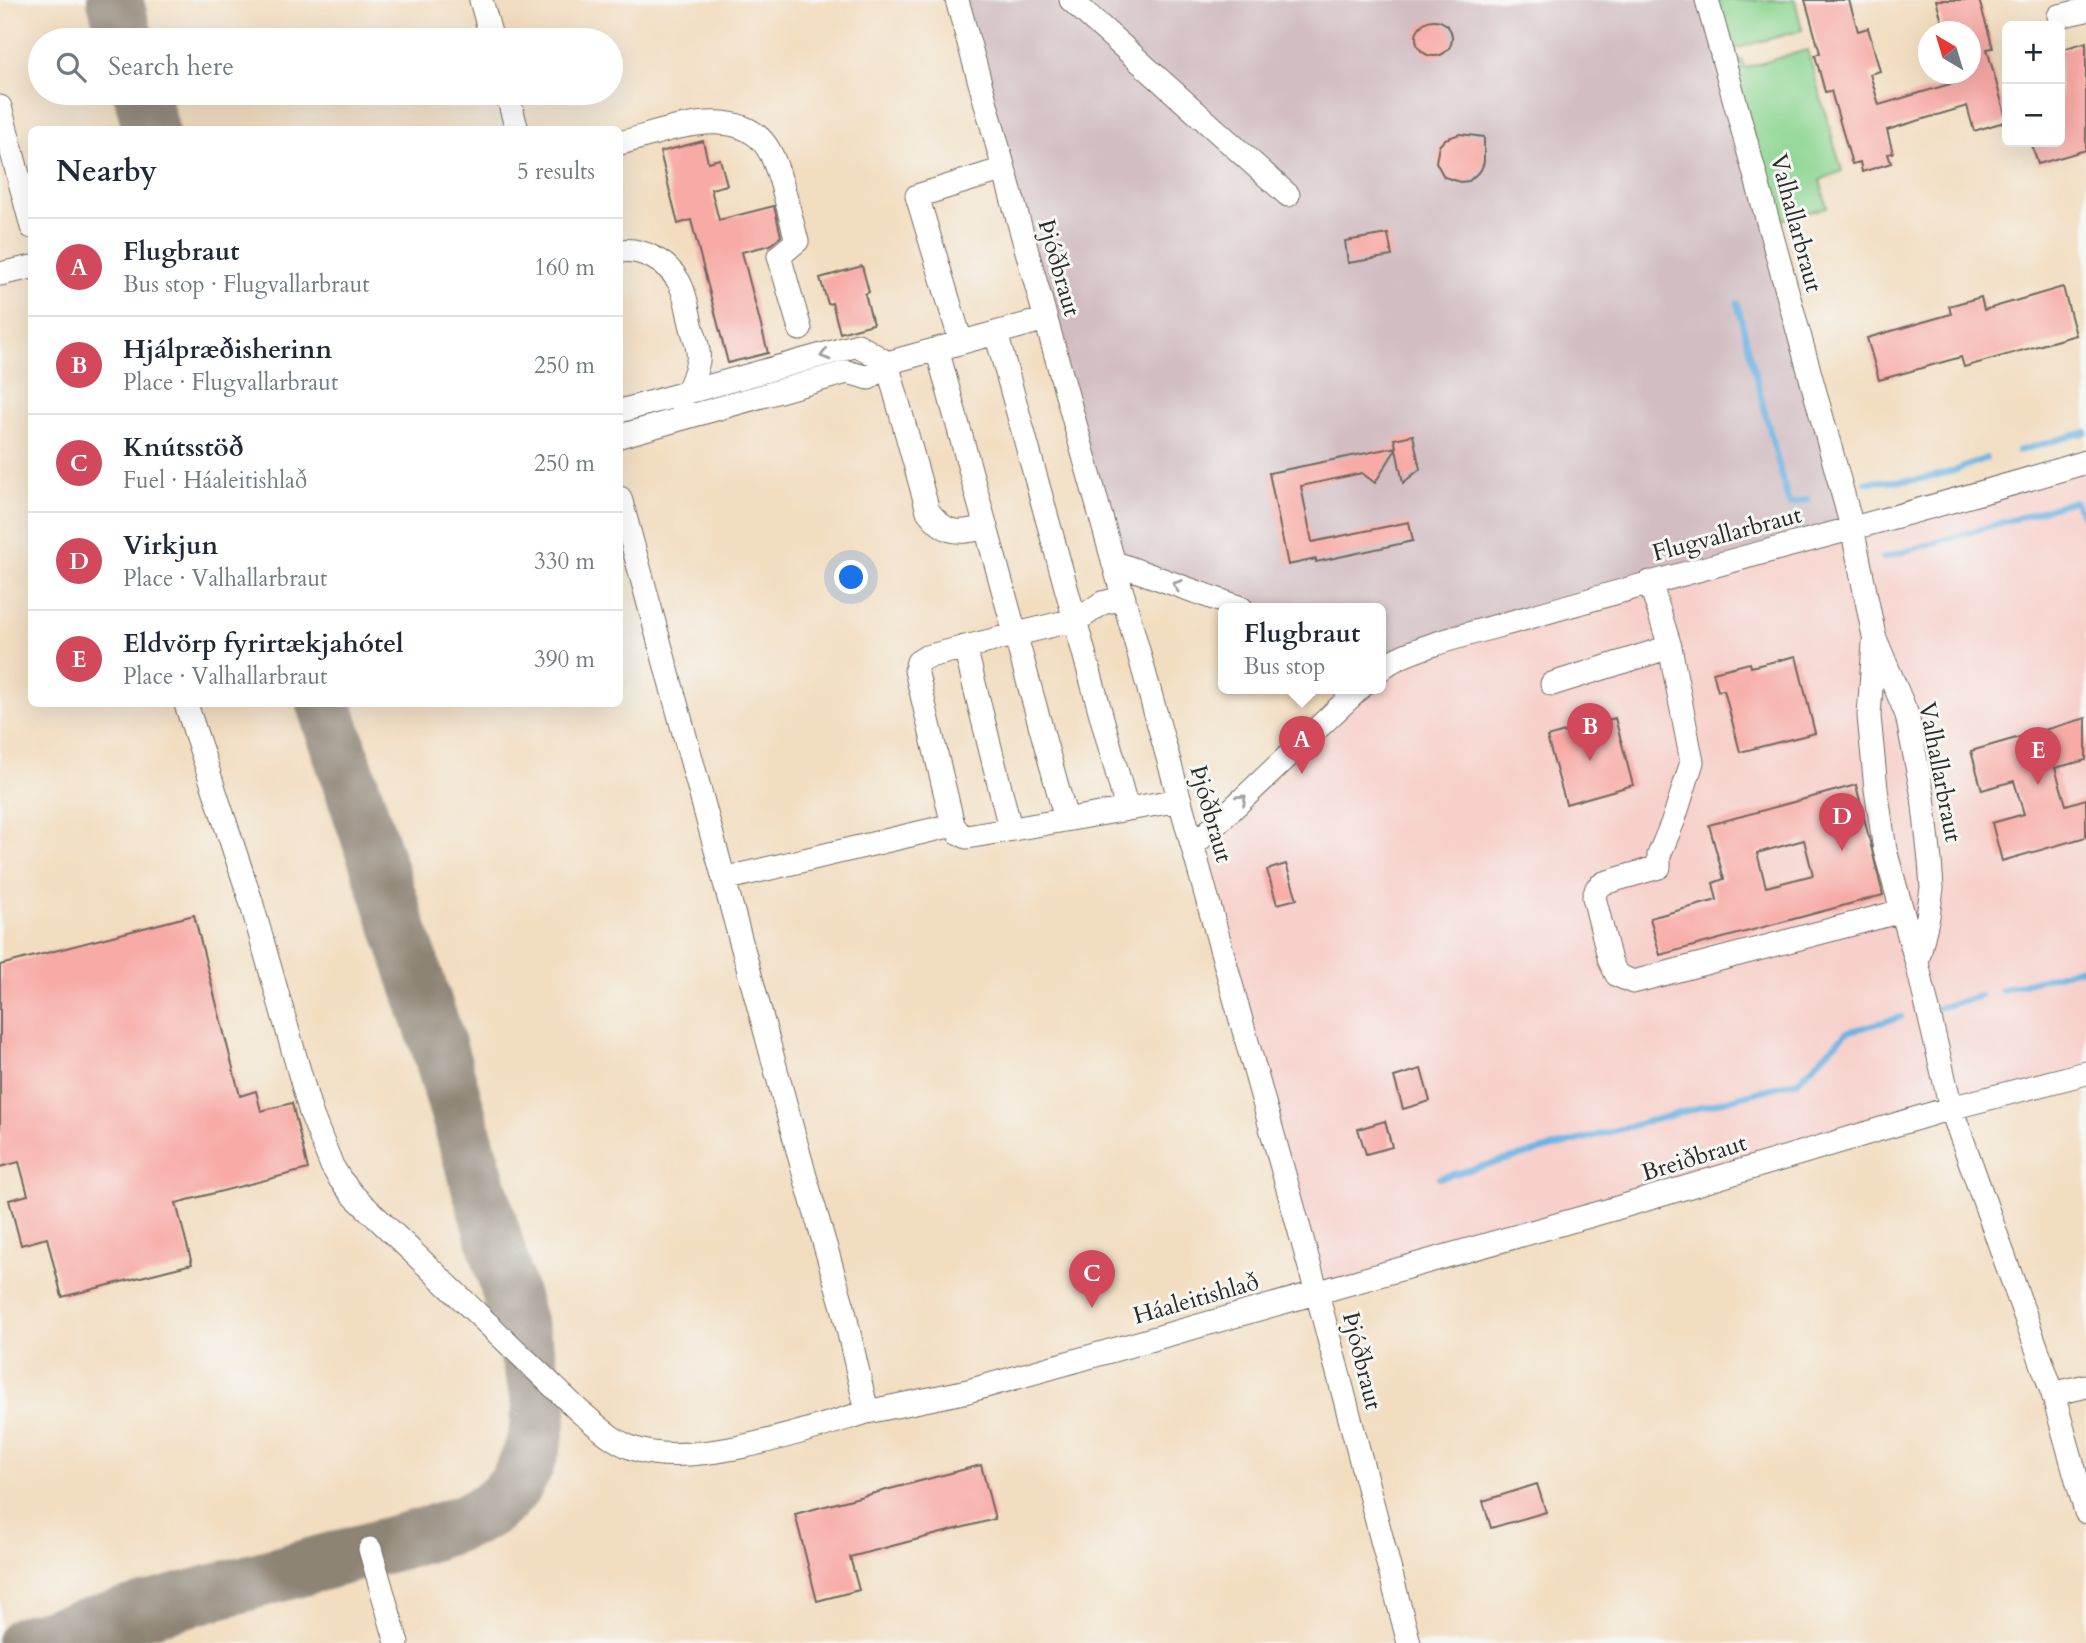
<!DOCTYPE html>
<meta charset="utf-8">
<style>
:root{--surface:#fff;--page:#f6f6f7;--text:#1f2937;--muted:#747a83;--line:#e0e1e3;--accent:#d1495b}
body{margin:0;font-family:Cardo,serif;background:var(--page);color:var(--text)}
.controls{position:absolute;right:21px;top:21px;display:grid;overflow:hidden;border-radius:10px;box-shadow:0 7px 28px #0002}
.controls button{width:63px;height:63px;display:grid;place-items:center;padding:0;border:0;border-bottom:2px solid var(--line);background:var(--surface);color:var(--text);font:35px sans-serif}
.compass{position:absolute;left:1918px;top:21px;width:63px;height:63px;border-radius:50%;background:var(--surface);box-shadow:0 7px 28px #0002;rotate:322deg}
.you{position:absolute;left:852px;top:578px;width:24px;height:24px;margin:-18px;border:5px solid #fff;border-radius:50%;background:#1a73e8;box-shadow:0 0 0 10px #1a73e833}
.badge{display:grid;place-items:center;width:46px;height:46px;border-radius:50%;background:var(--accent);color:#fff;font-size:23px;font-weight:700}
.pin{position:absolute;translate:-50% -58px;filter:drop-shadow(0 2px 4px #0008)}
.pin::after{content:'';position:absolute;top:37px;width:24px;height:21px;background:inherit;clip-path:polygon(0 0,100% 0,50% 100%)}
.popup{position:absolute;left:1218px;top:603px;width:168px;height:91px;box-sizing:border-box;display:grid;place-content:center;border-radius:10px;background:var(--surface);filter:drop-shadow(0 2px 5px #0005);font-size:23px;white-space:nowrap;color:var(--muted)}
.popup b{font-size:26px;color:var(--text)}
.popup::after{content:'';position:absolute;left:50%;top:100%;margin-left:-14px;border:14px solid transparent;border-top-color:var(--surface)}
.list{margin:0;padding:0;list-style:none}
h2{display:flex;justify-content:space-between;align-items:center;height:91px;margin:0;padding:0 28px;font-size:30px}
h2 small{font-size:23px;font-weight:400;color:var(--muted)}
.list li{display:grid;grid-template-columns:46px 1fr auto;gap:21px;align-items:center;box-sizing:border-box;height:98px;padding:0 28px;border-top:2px solid var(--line)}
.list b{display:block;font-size:26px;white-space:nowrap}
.list p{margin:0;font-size:23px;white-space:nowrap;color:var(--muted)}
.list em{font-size:23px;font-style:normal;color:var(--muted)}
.icon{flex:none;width:38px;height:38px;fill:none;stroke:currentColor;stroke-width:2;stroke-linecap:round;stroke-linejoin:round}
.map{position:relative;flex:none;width:2086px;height:1643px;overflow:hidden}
.search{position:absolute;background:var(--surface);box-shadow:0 7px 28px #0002;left:28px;top:28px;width:595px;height:77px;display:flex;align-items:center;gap:18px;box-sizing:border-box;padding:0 24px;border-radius:38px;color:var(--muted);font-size:26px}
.panel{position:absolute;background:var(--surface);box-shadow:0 7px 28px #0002;left:28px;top:126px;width:595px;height:581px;border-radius:10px}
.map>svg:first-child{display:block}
.built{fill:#f7d0cb}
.industrial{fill:#d2bec2}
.green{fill:#8cd591;stroke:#5c805e;stroke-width:2}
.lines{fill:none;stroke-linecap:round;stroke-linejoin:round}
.stream{stroke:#6bb2e2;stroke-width:6}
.taxiway{stroke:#8e8476;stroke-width:56}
.building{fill:#f8aaa6;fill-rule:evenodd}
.minor-casing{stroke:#71695f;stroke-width:25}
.minor{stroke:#fff;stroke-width:23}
.oneway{stroke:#a0a0a0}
.labels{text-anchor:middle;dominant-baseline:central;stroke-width:6;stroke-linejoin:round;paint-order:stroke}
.street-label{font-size:24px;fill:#2b2b2b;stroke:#f6f6f2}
</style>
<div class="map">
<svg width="2086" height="1643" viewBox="0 0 2086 1643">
<rect width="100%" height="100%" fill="#f6f6f2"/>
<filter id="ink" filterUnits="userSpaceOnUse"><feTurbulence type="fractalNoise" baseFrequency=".0143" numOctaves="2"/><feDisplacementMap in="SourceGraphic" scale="14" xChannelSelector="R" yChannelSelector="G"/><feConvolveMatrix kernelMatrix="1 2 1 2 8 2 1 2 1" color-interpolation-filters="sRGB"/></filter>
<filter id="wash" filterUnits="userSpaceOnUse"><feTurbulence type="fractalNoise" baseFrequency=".00686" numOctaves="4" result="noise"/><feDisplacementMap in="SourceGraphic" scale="28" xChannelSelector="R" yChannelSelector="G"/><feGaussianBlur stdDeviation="1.57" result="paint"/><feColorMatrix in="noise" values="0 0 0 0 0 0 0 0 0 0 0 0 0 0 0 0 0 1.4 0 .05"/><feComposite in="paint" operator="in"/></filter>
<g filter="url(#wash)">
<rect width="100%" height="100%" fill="#f2ddc0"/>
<path class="built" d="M2086 462V1073L1317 1293 1193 846 1360 688H1381V669Z"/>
<path class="industrial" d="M957 0H1707L1852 527 1381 658V608H1241L1113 562Z"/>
<path class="green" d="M1716 0H1795L1802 30 1730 50Z
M1807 50 1842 171 1820 180 1827 207 1777 221 1733 63 1742 60 1745 68Z"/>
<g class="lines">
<path class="stream" d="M1737 303 1789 505 1808 499
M2018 451 2086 432
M1865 482 1917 480 1954 471 1986 458
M1883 558 2074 501 2086 520
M2001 990 2086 967
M1938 1008 1980 996
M1439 1178 1798 1081 1847 1032 1901 1017"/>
<path class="taxiway" d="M115 0 126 40
M141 93 151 130
M25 1643 432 1533C454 1525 478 1519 497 1504 523 1483 537 1445 539 1412 540 1396 534 1379 530 1364L438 1044 324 704"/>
</g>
<g id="blocks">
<path class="building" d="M1805 0H1849L1858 31 1868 28 1880 71 1870 74 1879 105 1960 81 1958 74H1970V32H1934L1933 28 1943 25 1936 0H1979L1993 48 1987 49 2007 121 1974 131 1967 106 1887 130 1893 153 1888 154 1891 163 1862 172 1860 162 1852 164 1831 91 1825 92 1815 55 1820 53Z
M1416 38a18 18 0 1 1 36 0a18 18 0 1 1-36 0Z
M2086 42V150L2038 164 2031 142H2060V50Z
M1460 134 1484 137V162L1481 170 1469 181 1460 182 1444 177 1436 162 1439 146 1445 139Z
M703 141 708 162 720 159 727 185 711 189 719 220 774 206 781 236 770 245 742 252 768 353 728 363 691 220 678 224 660 152Z
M1388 234 1392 256 1348 263 1345 241Z
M862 266 869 292 865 294 873 324 840 333 832 303 828 304 820 278Z
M2063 287 2076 335 1964 367 1961 357 1879 380 1867 338 1951 314 1949 306 1981 297 1984 310Z
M1413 435 1420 469 1403 483 1396 449 1375 483 1362 473 1301 486 1312 542 1409 522 1413 541 1316 562V559L1288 565 1269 473 1396 447 1394 439Z
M1796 656 1815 733 1740 752 1724 690 1718 691 1713 672 1750 663 1751 667Z
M1615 718 1633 785 1566 804 1547 737Z
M2086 718V760L2055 768 2066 805 2086 799V837L2002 861 1992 823 2024 814 2014 781 1982 790 1971 751Z
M1856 785 1883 895 1660 955 1650 918 1717 900 1713 883 1724 879 1709 825ZM1804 840 1813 875 1766 887 1757 853Z
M1286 864 1297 899 1277 904 1267 870Z
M194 915 240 1096 256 1091 261 1111 292 1103 308 1169 176 1203 192 1264 62 1297 47 1238 21 1245 9 1200 28 1195 19 1162 0 1167V965Z
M1421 1069 1430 1101 1403 1109 1394 1077Z
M1385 1121 1392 1147 1366 1154 1358 1129Z
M981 1465 995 1519 850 1557 859 1590 817 1601 795 1514Z
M1537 1484 1546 1512 1491 1528 1483 1501Z"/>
</g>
</g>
<g filter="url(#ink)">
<use href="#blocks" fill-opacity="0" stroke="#71695f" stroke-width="2"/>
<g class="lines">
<defs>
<path id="minor" d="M481 0 492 40
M957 0 1317 1293 1409 1643
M1071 0 1288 195
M1707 0 1852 527 1874 636 1907 715 1923 797 1930 861 1932 888 1928 916 1917 963 1951 1108 2053 1394 2086 1512
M2059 16 2086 10
M507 93 517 130
M0 107 32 227
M620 143C664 132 744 98 771 154 782 177 790 216 797 241L779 256 800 329
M620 251C642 248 668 262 679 282 686 294 688 311 691 324 694 336 700 349 698 361 695 375 689 390 682 401
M0 274 32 267
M996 333 1127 809
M961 342 917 196 1004 169
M937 349 1066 819
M620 411 858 345 887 363 928 511C946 535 958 534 986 527
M620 436 847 372 869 378 887 363 1046 319
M1113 562 1241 608
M1650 582 1670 647 1692 762 1674 819 1659 855V867L1604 883 1597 888 1594 897 1610 961 1617 975 1633 982 1902 911
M1124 598 1102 603 1085 615 1073 620 926 657 918 662 916 670 953 825 959 833 967 837 1180 800
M1874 643 1869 716 1876 789 1885 850 1916 960
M965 647 1010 828
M1381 669C1402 648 1497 627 1530 617 1715 563 1902 518 2086 462
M1552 684 1670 647
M186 704 250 898 311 1113 332 1166 340 1179 353 1195 578 1410C595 1424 613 1442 635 1449 695 1469 807 1430 867 1412L843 1307 806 1180 620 498
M1193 846 1360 688
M724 879 953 825
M2053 1394 2086 1386
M867 1412 968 1391 1617 1208 1951 1108 2086 1073
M370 1549 397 1643"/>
</defs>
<use href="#minor" class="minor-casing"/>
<use href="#minor" class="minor"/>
</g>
<defs><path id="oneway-chevron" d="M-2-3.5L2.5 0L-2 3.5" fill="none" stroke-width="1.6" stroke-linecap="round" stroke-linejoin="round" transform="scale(1.75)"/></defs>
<g class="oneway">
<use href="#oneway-chevron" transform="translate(825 355) rotate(164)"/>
<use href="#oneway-chevron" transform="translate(1177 585) rotate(-160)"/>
<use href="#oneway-chevron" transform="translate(1242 799) rotate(-43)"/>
</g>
</g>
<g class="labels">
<g class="street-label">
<text transform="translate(1796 223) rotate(75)">Valhallarbraut</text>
<text transform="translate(1059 268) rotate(74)">Þjóðbraut</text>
<text transform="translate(1727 534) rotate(-15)">Flugvallarbraut</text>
<text transform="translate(1940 772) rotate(79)">Valhallarbraut</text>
<text transform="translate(1211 814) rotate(74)">Þjóðbraut</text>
<text transform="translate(1694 1158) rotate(-17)">Breiðbraut</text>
<text transform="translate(1196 1299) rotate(-16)">Háaleitishlað</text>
<text transform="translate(1362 1361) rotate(76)">Þjóðbraut</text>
</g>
</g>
</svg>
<div class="controls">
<button>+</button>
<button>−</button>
</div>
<svg class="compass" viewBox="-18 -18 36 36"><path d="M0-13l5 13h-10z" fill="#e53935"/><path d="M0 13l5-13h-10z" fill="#747a83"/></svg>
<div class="you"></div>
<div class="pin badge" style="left:1302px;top:774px">A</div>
<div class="popup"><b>Flugbraut</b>Bus stop</div>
<div class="pin badge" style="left:1590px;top:761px">B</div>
<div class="pin badge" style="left:1092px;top:1308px">C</div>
<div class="pin badge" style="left:1842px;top:851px">D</div>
<div class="pin badge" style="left:2038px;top:785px">E</div>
<div class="search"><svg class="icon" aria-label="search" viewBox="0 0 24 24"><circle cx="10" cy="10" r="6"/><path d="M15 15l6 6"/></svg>Search here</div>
<section class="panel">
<h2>Nearby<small>5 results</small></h2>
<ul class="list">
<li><span class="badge">A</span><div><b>Flugbraut</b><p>Bus stop · Flugvallarbraut</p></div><em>160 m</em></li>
<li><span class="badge">B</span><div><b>Hjálpræðisherinn</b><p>Place · Flugvallarbraut</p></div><em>250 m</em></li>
<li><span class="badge">C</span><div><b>Knútsstöð</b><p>Fuel · Háaleitishlað</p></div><em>250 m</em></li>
<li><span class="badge">D</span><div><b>Virkjun</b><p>Place · Valhallarbraut</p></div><em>330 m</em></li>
<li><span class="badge">E</span><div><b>Eldvörp fyrirtækjahótel</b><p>Place · Valhallarbraut</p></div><em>390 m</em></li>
</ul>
</section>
</div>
